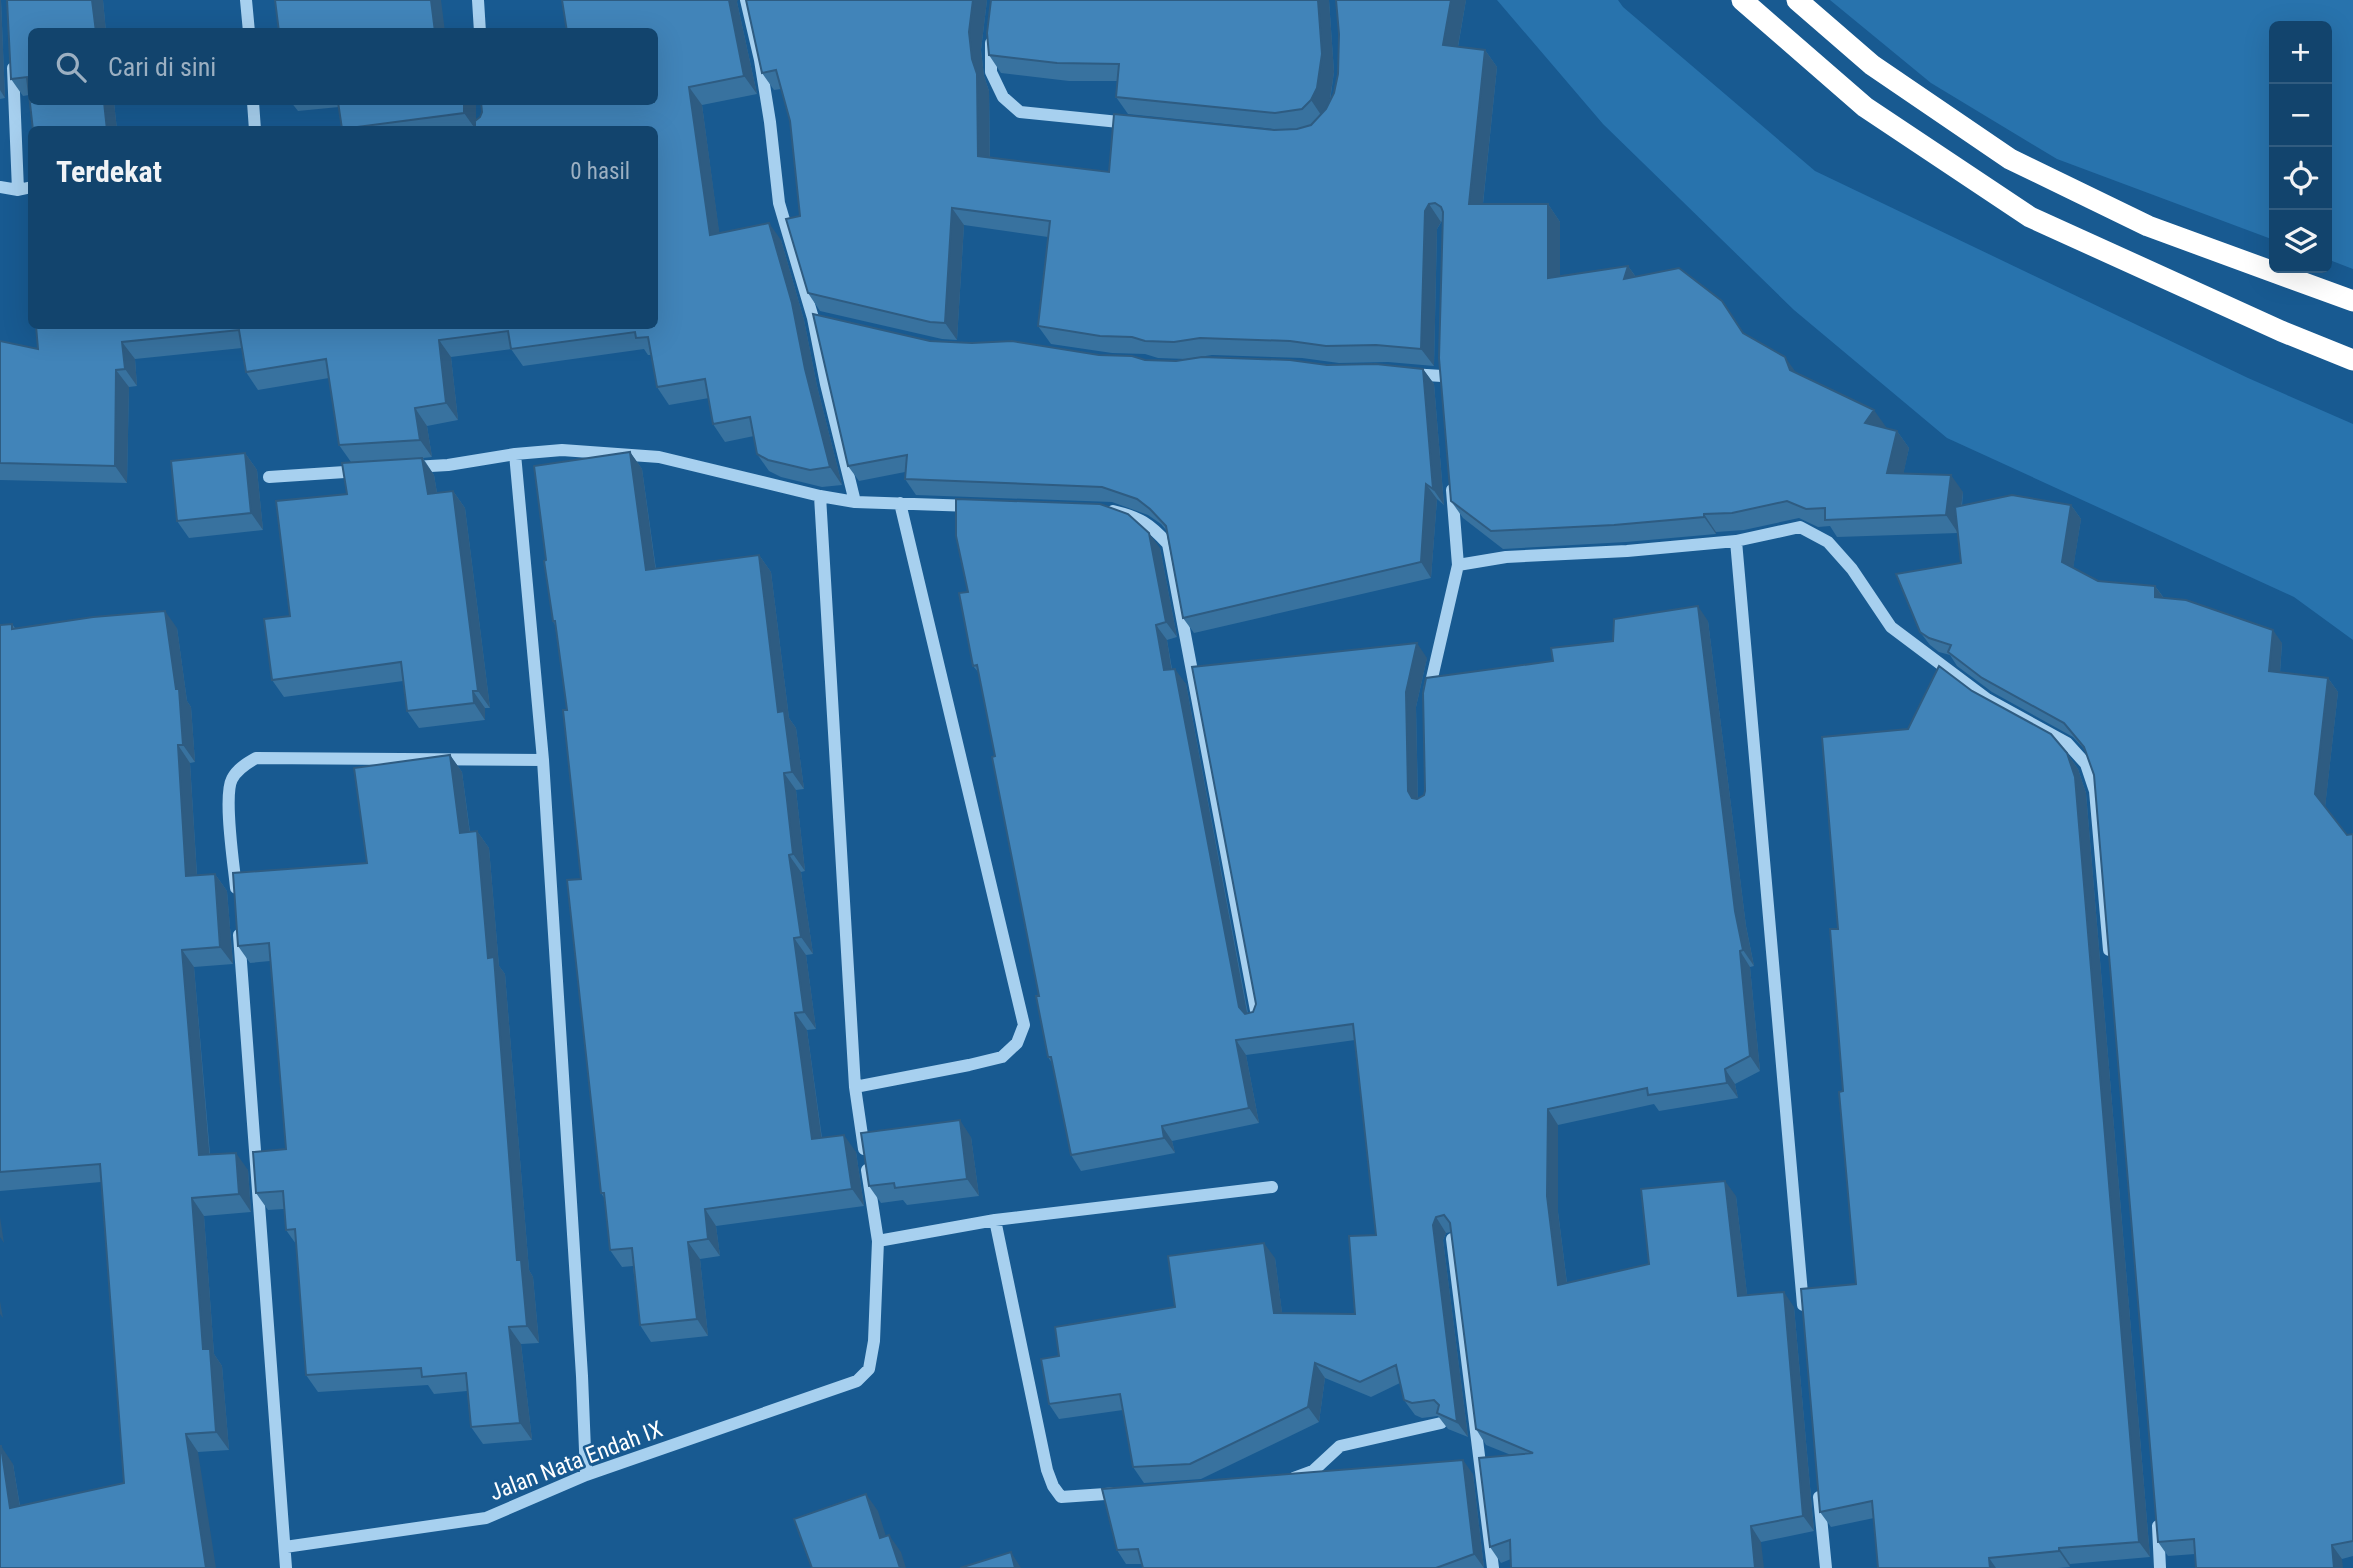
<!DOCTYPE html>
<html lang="id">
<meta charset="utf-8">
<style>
:root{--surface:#12446d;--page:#1b4b72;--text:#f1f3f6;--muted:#9cb0c2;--line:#315c80}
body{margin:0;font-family:"Roboto Condensed",sans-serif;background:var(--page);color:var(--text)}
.controls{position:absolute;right:21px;top:21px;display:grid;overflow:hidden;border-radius:10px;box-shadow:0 7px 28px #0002}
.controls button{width:63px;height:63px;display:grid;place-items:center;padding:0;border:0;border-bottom:2px solid var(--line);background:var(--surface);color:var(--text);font:35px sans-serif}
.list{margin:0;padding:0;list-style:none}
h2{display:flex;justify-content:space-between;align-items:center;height:91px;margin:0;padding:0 28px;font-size:30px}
h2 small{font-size:23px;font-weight:400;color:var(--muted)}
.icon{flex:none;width:38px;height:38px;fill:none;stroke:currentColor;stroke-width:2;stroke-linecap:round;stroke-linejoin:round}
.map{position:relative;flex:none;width:2353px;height:1568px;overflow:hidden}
.search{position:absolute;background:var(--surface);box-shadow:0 7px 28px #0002;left:28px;top:28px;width:630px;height:77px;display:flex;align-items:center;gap:18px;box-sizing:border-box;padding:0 24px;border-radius:10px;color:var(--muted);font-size:26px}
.panel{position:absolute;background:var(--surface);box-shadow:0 7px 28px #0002;left:28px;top:126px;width:630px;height:203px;border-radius:10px}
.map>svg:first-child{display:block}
.green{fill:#2873ad}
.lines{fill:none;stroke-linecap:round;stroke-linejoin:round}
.minor{stroke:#a7d0ef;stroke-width:12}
.highway{stroke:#fff;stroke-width:21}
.wall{fill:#38729f}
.shaded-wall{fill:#2e5c82}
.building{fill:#4184b9;stroke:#2e5c82;stroke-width:2}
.labels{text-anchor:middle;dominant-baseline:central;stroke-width:5;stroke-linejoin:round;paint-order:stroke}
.street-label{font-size:23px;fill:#fff;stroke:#185a91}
</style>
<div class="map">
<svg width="2353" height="1568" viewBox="0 0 2353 1568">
<rect width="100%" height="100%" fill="#185a91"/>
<path class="green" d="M1497 0H1618L1623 7 1815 171 2248 378 2353 424V640L2294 597 1947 438 1794 310 1603 124Z
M1830 0H2353V269L2327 259V26H2274V240L2057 159 1931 83Z"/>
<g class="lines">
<path class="minor" d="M246 0 249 32
M478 0 480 32
M746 0 760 60 770 122 779 203 813 318 826 384 855 502
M991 43V72L1003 97 1020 112 1129 123
M13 68 18 190
M253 102 255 130
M0 187 18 190 32 187
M1411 374 1442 376
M515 454 543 760 582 1376 586 1475
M413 467 448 465 515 454 562 450 659 457 820 496 855 502 972 506
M269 477 360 471
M1452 490 1458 565 1506 557 1627 551 1736 541 1800 527 1828 542 1852 569 1891 627 1987 699 2067 743 2086 764 2095 791 2109 950
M820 496 855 1087 864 1149
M1113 511C1139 517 1150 524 1168 544L1258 1021
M1736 541 1803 1305
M1429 691 1458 565
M236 888C234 866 223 796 232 779 237 769 247 763 256 758L543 760
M239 935 286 1568
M855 1087 969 1065 1002 1057 1017 1043 1024 1025 900 503
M995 1220 1047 1470 1053 1486 1061 1497 1120 1493
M1452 1239 1493 1568
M878 1241 995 1220 1272 1187
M1294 1478 1313 1471 1340 1446 1441 1423
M1819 1497 1826 1568
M2158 1526 2160 1568
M285 1547 486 1518 586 1475 857 1381 869 1369 874 1341 878 1241 867 1170"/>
<path class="highway" d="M1742 0 1865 107 2030 217 2281 331 2353 360
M1797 0 1872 65 2010 159 2148 226 2353 301"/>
</g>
<path class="wall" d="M0 0H1L5 98 0 99Z
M7 0H103L106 32H32V102H114L117 130H33L29 95 23 96 11 79Z
M746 0H987L981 50 984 76 989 91 990 158 1109 172 1274 130H1283L1128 114 1116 97 1117 81H1069L1001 73 989 55 991 0H1329L1334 72 1330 101 1466 0 1458 47 1485 50 1497 67 1483 204H1548L1560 222V276L1628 266 1636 277 1722 301 1744 334 1797 374 1886 427 1885 428 1897 431 1909 448 1903 474 1963 492 1962 506 2071 505 2081 519 2073 568 2098 581 2155 586 2164 598 2282 643 2280 673 2328 678 2338 692 2325 807 2347 835 2353 834V1556L2342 1559 2195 1554 2168 1556 2158 1542 2094 775 2086 751 2073 737 1992 692 1957 666 1950 655 1939 652 1930 645 1920 632 1961 563 1958 533 1837 537 1830 526 1818 527 1799 518 1744 530 1716 532V534L1626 542 1503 549 1463 518 1451 501 1442 221 1437 229 1434 366 1388 362 1339 363 1302 358 1212 355 1186 359 1158 358 1145 354 1112 353 1051 344 1038 326 1048 237 964 225 957 340 942 339 820 311 808 293 790 121 781 89 774 90 762 73Z
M737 2 757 94 702 105 719 233 781 240 804 320 817 386 842 485 822 487 781 477 769 471 757 454 754 436 725 442 713 424 709 398 669 405 657 387 651 355H648L644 349 523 366 511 349 451 357 458 420 427 426 432 457 423 458 434 475 437 493 453 491 465 508 490 708H485V720L419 728 407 711 403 681 284 697 272 680 290 616 347 494 351 462 339 445 329 378 258 390 246 372 242 348 135 359 137 386 129 387 127 483 0 480V341L38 349 36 326H654V130H343L339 107 298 111 291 102H476V120Z
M930 341 1099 355 1145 360 1423 369 1434 384 1444 505 1437 499 1431 578 1194 633 1183 618 1166 530 1161 524 1148 515 1112 502 916 495 905 479V472L859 481 848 466Z
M630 452 642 469 656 569 759 555 771 572 789 718 796 728 804 789 796 790 805 871 801 872 813 954 806 955 816 1029 807 1030 822 1138 856 1152 864 1206 716 1226 720 1256 700 1259 708 1336 651 1342 640 1325 633 1266 622 1267 610 1250 605 1199 601 1193 581 879 567 710 555 625 553 621 546 560Z
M245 453 257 470 263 530 189 538 177 521Z
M1160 548 1177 637 1167 640 1172 669 1186 684 1248 1013 1253 1012 1427 658 1416 707 1418 799 1424 795 1553 661 1613 641 1708 621 1746 926 1754 966 1750 967 1760 1071 1735 1084 1738 1098 1659 1111 1654 1104 1558 1125V1212L1567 1283 1649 1264 1736 1196 1747 1295 1794 1307 1814 1531 1761 1542 1511 1559 1501 1563 1490 1547 1511 1455 1486 1445 1476 1429 1451 1232 1446 1233 1443 1240 1468 1437 1448 1429 1438 1416 1422 1418 1415 1415 1404 1400 1400 1383 1371 1397 1325 1378 1319 1422 1201 1479 1144 1483 1133 1467 1123 1410 1059 1419 1049 1404 1059 1356 1175 1307 1275 1258 1282 1313 1355 1314 1376 1235 1355 1040 1246 1055 1259 1123 1172 1141 1175 1153 1081 1171 1071 1155 1052 1063 1048 1057 1039 996 995 756 979 673 973 666Z
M12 624 15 628H177L187 701 191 707 195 762 190 763 197 875 215 874 227 891 233 964 194 967 210 1154 248 1170 251 1212 204 1216 214 1354 222 1366 229 1450 198 1452 0 1568 13 1464 20 1506 124 1483 101 1182 0 1191V625Z
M1972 691 2067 753 2078 769 2086 793 2150 1557 2070 1564V1567L2058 1568H1878L1874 1518 1831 1527 1820 1512 1856 1284 1843 1091 1838 929Z
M450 755 462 772 470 832 477 831 489 848 499 966 505 974 529 1270 533 1277 539 1343 521 1344 532 1440 483 1444 471 1427 467 1391 434 1394 428 1385 318 1392 306 1375 296 1244 286 1230 284 1209 268 1210 256 1193 286 1149 270 961 250 963 238 946 367 863Z
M971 1137 979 1196 907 1205 903 1200 881 1203 869 1186Z
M1473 1474 1484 1568H1143L1142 1564H1126L1117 1550Z"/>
<path class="shaded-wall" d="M0 0H1L5 98 0 90Z
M92 0H103L106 32H96Z
M431 0H441L445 32H435Z
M729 0H738L737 2 757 94 744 76Z
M973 0H987L981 50 984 76 989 91 990 174 978 156 969 32Z
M1318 0H1329L1334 72 1329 105 1323 118 1311 100Z
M1451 0H1466L1455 63 1443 45Z
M1485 50 1497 67 1481 222 1469 204Z
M689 87 702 105 722 252 710 235Z
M104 102H114L117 130H107Z
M464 102H476V130L464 113Z
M1429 204 1441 222 1437 229 1434 366 1421 349 1425 211Z
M1548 204 1560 222V296L1548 278Z
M952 208 964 225 957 340 945 323Z
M769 223 781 240 804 320 817 386 842 485 830 467Z
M1628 266 1640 283 1624 279Z
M439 340 451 357 458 420 446 403Z
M122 342 135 359 137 386 125 369Z
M1785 357 1797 374 1790 370Z
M1423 369 1434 384 1444 505 1433 489Z
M116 370 129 387 127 483 115 466Z
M415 408 427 426 432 457 420 440Z
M1874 410 1886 427 1877 440 1865 423Z
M1897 431 1909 448 1900 490 1887 473Z
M630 452 642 469 658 587 646 570Z
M245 453 257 470 263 530 251 513Z
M422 458 434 475 440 511 428 494Z
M1951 475 1963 492 1958 533 1946 515Z
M1426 484 1437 499 1431 578 1421 562Z
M453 491 465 508 490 708 478 691Z
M2071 505 2081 519 2072 576 2062 562Z
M1704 514 1716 532V534L1704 517Z
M1149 533 1160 548 1177 637 1166 622Z
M759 555 771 572 789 718 796 728 804 789 792 772 778 712Z
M2155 586 2165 600 2155 597Z
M1698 606 1708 621 1746 926 1754 966 1743 950 1735 911Z
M165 611 177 628 187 701 191 707 195 762 183 745Z
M1156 625 1167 640 1174 685 1164 670Z
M2273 630 2282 643 2279 685 2269 671Z
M1417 643 1427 658 1416 707 1418 806 1408 791 1406 692Z
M1175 669 1186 684 1249 1023 1239 1007Z
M2328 678 2338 692 2325 808 2315 794Z
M473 691 485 708V720L474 703Z
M178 745 190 763 198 893 186 876Z
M2067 753 2078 769 2086 793 2150 1557 2139 1542Z
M450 755 462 772 472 850 460 833Z
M784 773 796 790 805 871 793 854Z
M477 831 489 848 499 966 505 974 529 1270 533 1277 539 1343 527 1326 517 1260 488 958Z
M789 855 801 872 813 954 801 937Z
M215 874 227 891 233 964 220 947Z
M794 938 806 955 816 1029 804 1012Z
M182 950 194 967 211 1173 199 1155Z
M1740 951 1750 967 1760 1071 1750 1056Z
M795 1013 807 1030 824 1156 812 1139Z
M1236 1040 1246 1055 1259 1123 1249 1108Z
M1725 1069 1735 1084 1738 1098 1727 1083Z
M1548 1109 1558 1125V1212L1569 1300 1558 1285 1547 1196Z
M960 1120 971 1137 979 1196 967 1179Z
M1162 1126 1172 1141 1175 1153 1164 1138Z
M844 1135 856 1152 864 1206 852 1189Z
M236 1153 248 1170 251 1212 239 1194Z
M1725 1181 1736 1196 1749 1312 1738 1296Z
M192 1198 204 1216 214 1354 222 1366 229 1450 216 1432 203 1349Z
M705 1209 716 1226 720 1256 708 1239Z
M0 1217 4 1243 0 1237Z
M1436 1217 1446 1233 1443 1240 1468 1437 1457 1422 1433 1225Z
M688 1242 700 1259 708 1336 697 1319Z
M1264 1243 1275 1258 1284 1328 1274 1313Z
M1784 1292 1794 1307 1814 1531 1803 1516Z
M0 1301 3 1318 0 1314Z
M509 1327 521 1344 532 1440 520 1423Z
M1315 1363 1325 1378 1319 1422 1308 1407Z
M186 1434 198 1452 216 1568H206Z
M1 1446 13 1464 23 1526 10 1508Z
M1463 1460 1473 1474 1484 1568 1474 1554Z
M866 1494 878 1511 892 1555 880 1538Z
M1751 1526 1761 1542 1764 1568H1755Z
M889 1535 901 1552 906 1568H900Z
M2332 1545 2342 1559 2343 1568H2334Z
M2059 1548 2070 1564V1567L2059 1551Z
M1011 1552 1021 1568H1015Z
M1989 1558 1996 1568H1990Z"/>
<path class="building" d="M7 0H92L96 32H32V102H104L107 130H33L27 77 11 79Z
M275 0H431L435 32H279Z
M562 0H729L744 76 689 87 710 235 769 223 792 303 805 369 830 467 810 470 768 460 757 454 750 417 713 424 705 379 657 387 648 337 636 338 635 332 511 349 508 331 439 340 446 403 415 408 420 440 339 445 326 359 246 372 239 330 122 342 125 369 116 370 115 466 0 463V341L38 349 36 326H654V130H475V121L480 117 482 112 481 102H654V32H567Z
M746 0H973L969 32 972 59 977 74 978 156 1109 172 1114 114 1274 130 1297 129 1311 125 1326 109 1334 93 1338 74 1339 34 1336 0H1451L1443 45 1485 50 1469 204H1548V278L1628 266 1624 279 1679 268 1722 301 1743 333 1785 357 1790 370 1874 410 1865 423 1897 431 1887 473 1951 475 1946 515 1825 520V508L1806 509 1787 501 1732 513 1704 514V517L1614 525 1491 531 1451 501 1439 358 1443 212 1441 207 1435 203 1429 204 1425 211 1421 349 1376 345 1326 346 1290 341 1200 338 1174 342 1145 341 1132 337 1100 336 1038 326 1050 221 952 208 945 323 930 322 808 293 786 219 800 216 790 121 776 70 762 73Z
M991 0H1318L1322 54 1317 88 1311 100 1302 109 1275 113 1116 97 1119 64 1057 63 989 55 987 33Z
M338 102H464V113L342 129Z
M813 314 930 341 972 343 1012 341 1099 355 1132 356 1145 360 1176 361 1202 357 1290 360 1327 365 1376 364 1423 369 1433 489 1426 484 1421 562 1183 618 1166 526 1150 509 1137 499 1102 487 905 479 907 455 848 466Z
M630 452 646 570 759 555 778 712 784 711 792 772 784 773 793 854 789 855 801 937 794 938 804 1012 795 1013 812 1139 844 1135 852 1189 705 1209 708 1239 688 1242 697 1319 640 1325 632 1248 610 1250 604 1193H601L567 880 581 879 563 710H567L555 621H553L544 561 546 560 534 466Z
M245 453 251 513 177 521 171 461Z
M422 458 428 494 453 491 478 691H473L474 703 407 711 401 662 272 680 264 619 290 616 276 501 347 494 342 463Z
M2012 495 2071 505 2062 562 2098 581 2155 586V597L2186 600 2273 630 2269 671 2328 678 2315 794 2347 835 2353 834V1541L2332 1545 2334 1568H2196L2194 1539 2158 1542 2094 775 2084 747 2064 723 1982 678 1948 652 1951 645 1929 638 1920 632 1896 574 1961 563 1955 507Z
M956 499 1100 504 1128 514 1149 533 1166 622 1156 625 1164 670 1175 669 1239 1007 1245 1014 1253 1012 1256 1004 1192 667 1417 643 1406 692 1408 791 1412 798 1417 799 1424 795 1425 791 1423 693 1426 678 1553 661 1551 648 1613 641 1614 619 1698 606 1735 911 1743 950 1740 951 1750 1056 1725 1069 1727 1083 1648 1095 1647 1088 1548 1109 1547 1196 1558 1285 1649 1264 1641 1189 1725 1181 1738 1296 1784 1292 1803 1516 1751 1526 1755 1568H1511L1510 1540 1490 1547 1479 1458 1533 1453 1476 1429 1450 1223 1444 1215 1436 1217 1433 1225 1457 1422 1437 1413 1439 1405 1434 1400 1412 1403 1404 1400 1396 1365 1360 1382 1315 1363 1308 1407 1190 1464 1133 1467 1120 1394 1049 1404 1041 1359 1059 1356 1055 1327 1175 1307 1168 1256 1264 1243 1274 1313 1355 1314 1349 1236 1376 1235 1353 1024 1236 1040 1249 1108 1162 1126 1164 1138 1071 1155 1051 1057H1048L1036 996H1039L992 757 995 756 977 665 973 666 959 593 968 592 956 536Z
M165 611 176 689H179L183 745H178L186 876 215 874 220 947 182 950 199 1155 236 1153 239 1194 192 1198 203 1349H210L216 1432 186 1434 206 1568H0V1446H1L10 1508 124 1483 100 1164 0 1172V625L12 624V629L93 617Z
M1939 666 1972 691 2051 734 2067 753 2075 777 2139 1542 2059 1548V1551L1989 1558 1990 1568H1878L1872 1501 1820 1512 1801 1289 1856 1284 1839 1092 1843 1091 1830 929H1838L1822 737 1908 729Z
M450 755 460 833 477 831 488 958 494 957 517 1260H521L527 1326 509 1327 520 1423 471 1427 466 1373 422 1377 421 1368 306 1375 295 1229 286 1230 283 1191 256 1193 253 1152 286 1149 269 943 238 946 233 873 367 863 354 768Z
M960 1120 967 1179 895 1188 894 1183 869 1186 861 1133Z
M1463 1460 1474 1554 1436 1568H1143L1138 1549 1117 1550 1102 1489Z
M866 1494 880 1538 889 1535 900 1568H812L794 1519Z
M1011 1552 1015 1568H960Z"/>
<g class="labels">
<g class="street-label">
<text transform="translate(576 1461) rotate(-21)">Jalan Nata Endah IX</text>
</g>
</g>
</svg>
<div class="controls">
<button>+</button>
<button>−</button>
<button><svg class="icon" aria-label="locate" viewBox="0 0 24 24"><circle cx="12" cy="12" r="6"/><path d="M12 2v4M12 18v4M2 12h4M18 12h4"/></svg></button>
<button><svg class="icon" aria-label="layers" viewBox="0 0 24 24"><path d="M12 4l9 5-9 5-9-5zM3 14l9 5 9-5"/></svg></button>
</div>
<div class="search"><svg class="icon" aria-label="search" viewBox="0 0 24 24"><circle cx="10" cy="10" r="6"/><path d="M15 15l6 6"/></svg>Cari di sini</div>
<section class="panel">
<h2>Terdekat<small>0 hasil</small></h2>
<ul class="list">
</ul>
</section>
</div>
